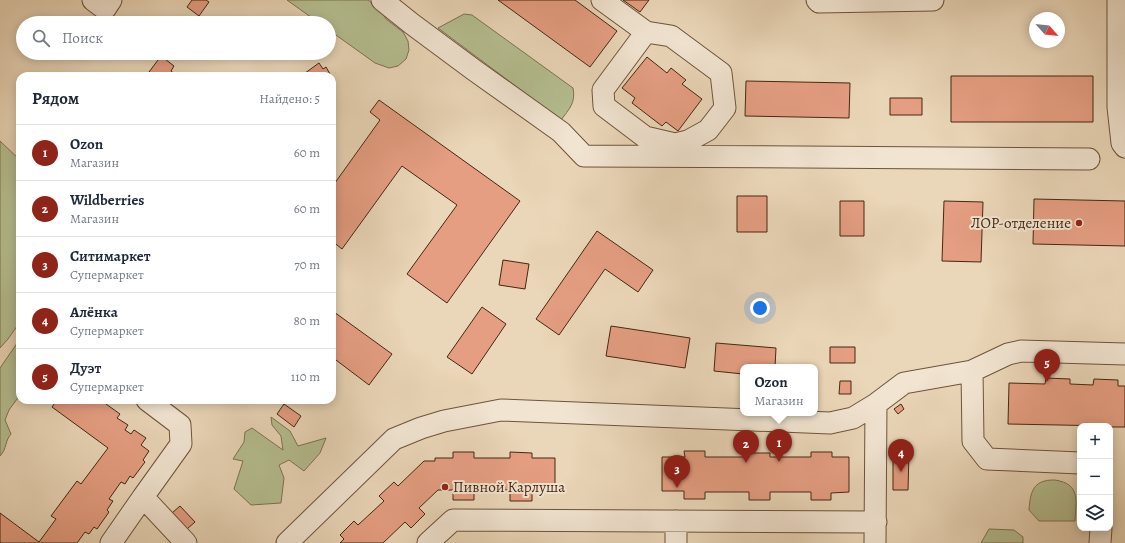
<!DOCTYPE html>
<html lang="ru">
<meta charset="utf-8">
<style>
:root{--surface:#fff;--page:#f6f6f7;--text:#1f2937;--muted:#747a83;--line:#e0e1e3;--accent:#8f2418}
body{margin:0;font-family:Alegreya,serif;background:var(--page);color:var(--text)}
.controls{position:absolute;right:12px;bottom:12px;display:grid;overflow:hidden;border-radius:8px;box-shadow:0 2px 10px #0003}
.controls button{width:36px;height:36px;display:grid;place-items:center;padding:0;border:0;border-bottom:1px solid var(--line);background:var(--surface);color:var(--text);font:20px sans-serif}
.compass{position:absolute;left:1029px;top:12px;width:36px;height:36px;border-radius:50%;background:var(--surface);box-shadow:0 2px 10px #0003;rotate:117deg}
.you{position:absolute;left:760px;top:308px;width:14px;height:14px;margin:-10px;border:3px solid #fff;border-radius:50%;background:#1a73e8;box-shadow:0 0 0 6px #1a73e833}
.badge{display:grid;place-items:center;width:26px;height:26px;border-radius:50%;background:var(--accent);color:#fff;font-size:13px;font-weight:700}
.pin{position:absolute;translate:-50% -33px;filter:drop-shadow(0 1px 2px #0008)}
.pin::after{content:'';position:absolute;top:21px;width:14px;height:12px;background:inherit;clip-path:polygon(0 0,100% 0,50% 100%)}
.popup{position:absolute;left:740px;top:364px;width:78px;height:52px;box-sizing:border-box;display:grid;place-content:center;border-radius:8px;background:var(--surface);filter:drop-shadow(0 1px 3px #0005);font-size:13px;white-space:nowrap;color:var(--muted)}
.popup b{font-size:15px;color:var(--text)}
.popup::after{content:'';position:absolute;left:50%;top:100%;margin-left:-8px;border:8px solid transparent;border-top-color:var(--surface)}
.list{margin:0;padding:0;list-style:none}
h2{display:flex;justify-content:space-between;align-items:center;height:52px;margin:0;padding:0 16px;font-size:17px}
h2 small{font-size:13px;font-weight:400;color:var(--muted)}
.list li{display:grid;grid-template-columns:26px 1fr auto;gap:12px;align-items:center;box-sizing:border-box;height:56px;padding:0 16px;border-top:1px solid var(--line)}
.list b{display:block;font-size:15px;white-space:nowrap}
.list p{margin:0;font-size:13px;white-space:nowrap;color:var(--muted)}
.list em{font-size:13px;font-style:normal;color:var(--muted)}
.icon{flex:none;width:22px;height:22px;fill:none;stroke:currentColor;stroke-width:2;stroke-linecap:round;stroke-linejoin:round}
.map{position:relative;flex:none;width:1125px;height:543px;overflow:hidden}
.search{position:absolute;background:var(--surface);box-shadow:0 2px 10px #0003;left:16px;top:16px;width:320px;height:44px;display:flex;align-items:center;gap:10px;box-sizing:border-box;padding:0 14px;border-radius:22px;color:var(--muted);font-size:15px}
.panel{position:absolute;background:var(--surface);box-shadow:0 2px 10px #0003;left:16px;top:72px;width:320px;height:332px;border-radius:12px}
.map>svg:first-child{display:block}
.green{fill:#b5be90;stroke:#7e7250}
.building{fill:#e59e82;stroke:#462711}
.lines{fill:none;stroke-linecap:round;stroke-linejoin:round}
.minor-casing{stroke:#6f533b;stroke-width:23}
.minor{stroke:#f1e4d1;stroke-width:21}
.poi-dot{fill:#8f2418;stroke:#f1e4d1;stroke-width:1.5}
.labels{text-anchor:middle;dominant-baseline:central;stroke-width:4;stroke-linejoin:round;paint-order:stroke}
.poi-label{font-size:15px;fill:#462711;stroke:#f1e4d1;text-anchor:end}
</style>
<div class="map">
<svg width="1125" height="543" viewBox="0 0 1125 543">
<rect width="100%" height="100%" fill="#ead6b8"/>
<filter id="stains"><feTurbulence type="fractalNoise" baseFrequency=".005" numOctaves="4"/><feColorMatrix values="0 0 0 0 .2 0 0 0 0 .09 0 0 0 0 .02 0 0 0 .5 -.17"/></filter>
<radialGradient id="worn" r=".72"><stop offset=".6" stop-color="#630" stop-opacity="0"/><stop offset="1" stop-color="#630" stop-opacity=".3"/></radialGradient>
<path class="green" d="M287 0H368L379 8 386 19 403 32 408 41 409 50 406 59 398 66 389 68 375 63 329 30V23H319Z
M464 14 472 15 573 88C576 103 569 109 561 120L438 28Z
M0 141 20 160V322L8 339 0 348Z
M20 339V382L17 389 20 392V395L9 410 5 420 11 434C5 440 7 449 0 456V368Z
M271 417 290 431 298 446 326 438 320 453 304 471 289 460 279 465 284 478 281 503 251 505 234 489 243 461 233 459 244 442 245 432 252 428 283 450 281 436 272 425Z
M1055 480C1081 484 1076 501 1075 521H1039L1029 510C1030 498 1031 484 1045 481 1048 480 1052 480 1055 480Z
M989 529 1014 530 1023 537V543H981Z"/>
<path class="building" d="M192 0H206L209 2 199 16 187 7Z
M498 0H575L617 31 590 67Z
M623 0H649L640 12Z
M161 56 174 66 171 71 177 76H146Z
M647 57 667 73 671 68 686 80 682 84 702 99 678 131 666 122 662 126 632 103 635 98 622 88Z
M319 63 323 69 326 67 330 74 328 76H301Z
M951 76H1093V122H951Z
M746 81 850 83 849 118 745 116Z
M890 98H922V115H890Z
M379 100 520 201 447 303 407 274 457 205 402 166 342 249 332 241V187L380 120 370 112Z
M737 196H767V232H737Z
M1034 199 1125 201V246L1033 244Z
M840 201H864V236H840Z
M944 201 983 202 981 262 942 261Z
M597 231 653 270 638 292 605 269 559 335 536 319Z
M503 260 529 264 525 289 499 285Z
M482 307 506 324 472 374 447 357Z
M334 312 392 354 369 385 332 357V314Z
M611 326 690 338 685 368 606 356Z
M716 343 776 348 775 367H743V374L714 371Z
M830 347H855V363H830Z
M1046 378 1070 379V384L1093 385 1094 379 1118 380V386H1125V427H1110V426L1008 424 1009 383 1045 384Z
M840 381H851V394H839Z
M57 400H109L106 404 120 414 117 418 128 425 125 430 131 434 134 430 146 438 141 445 149 451 143 460 145 462 133 478 130 476 125 484 121 482 109 499 113 501 107 510 109 512 97 529 94 527 89 534 85 532 77 543H0V513L39 542 56 519 51 516 77 481 81 484 108 448 52 407Z
M284 404 301 416 294 427 277 414Z
M901 404 904 409 898 414 894 409Z
M684 451H705V457H749V453H770V457H811V452H832V457H849V492L831 493V500H811V492H770V500H749V492H705V499H684V491H662V457H685Z
M453 452H474V458H510V452L532 453V458H555V490H532V501H510V490H474V500H453V490H438L419 508 425 514 411 528 405 522 383 543H340L344 539 340 535 354 521 358 525 384 501 379 496 394 482 398 486 424 461H435V458H453Z
M893 452 909 453 908 490H893Z
M180 506 195 522 187 529 172 513Z"/>
<g class="lines">
<defs>
<path id="minor" d="M93 0 105 9 111 0
M382 0 412 24 474 70 561 132 584 156C752 156 921 158 1089 159
M602 0 646 32 671 36 721 73 725 108 708 130 688 141 675 144 645 137 604 106 603 90 646 32
M817 0 819 2 933 0
M1118 0V107L1122 143 1125 147
M972 371 973 441 987 459 1080 463
M147 400 180 425 181 444 143 497 186 543
M111 543 143 497
M287 543 394 439 421 428 444 421 501 410 830 423 853 418 876 404 904 383 972 371 1008 354 1021 351 1125 354
M428 543 453 520 876 522
M676 543V521
M875 543 876 404
M1100 543 1101 528"/>
</defs>
<use href="#minor" class="minor-casing"/>
<use href="#minor" class="minor"/>
</g>
<g class="poi-dot">
<circle cx="1079" cy="223" r="4"/>
<circle cx="445" cy="487" r="4"/>
</g>
<g class="labels">
<g class="poi-label">
<text x="1071" y="223">ЛОР-отделение</text>
<text x="453" y="487" text-anchor="start">Пивной Карлуша</text>
</g>
</g>
<rect width="100%" height="100%" filter="url(#stains)"/>
<rect width="100%" height="100%" fill="url(#worn)"/>
</svg>
<div class="controls">
<button>+</button>
<button>−</button>
<button><svg class="icon" aria-label="layers" viewBox="0 0 24 24"><path d="M12 4l9 5-9 5-9-5zM3 14l9 5 9-5"/></svg></button>
</div>
<svg class="compass" viewBox="-18 -18 36 36"><path d="M0-13l5 13h-10z" fill="#e53935"/><path d="M0 13l5-13h-10z" fill="#747a83"/></svg>
<div class="you"></div>
<div class="pin badge" style="left:779px;top:462px">1</div>
<div class="popup"><b>Ozon</b>Магазин</div>
<div class="pin badge" style="left:746px;top:463px">2</div>
<div class="pin badge" style="left:677px;top:488px">3</div>
<div class="pin badge" style="left:901px;top:472px">4</div>
<div class="pin badge" style="left:1047px;top:382px">5</div>
<div class="search"><svg class="icon" aria-label="search" viewBox="0 0 24 24"><circle cx="10" cy="10" r="6"/><path d="M15 15l6 6"/></svg>Поиск</div>
<section class="panel">
<h2>Рядом<small>Найдено: 5</small></h2>
<ul class="list">
<li><span class="badge">1</span><div><b>Ozon</b><p>Магазин</p></div><em>60 m</em></li>
<li><span class="badge">2</span><div><b>Wildberries</b><p>Магазин</p></div><em>60 m</em></li>
<li><span class="badge">3</span><div><b>Ситимаркет</b><p>Супермаркет</p></div><em>70 m</em></li>
<li><span class="badge">4</span><div><b>Алёнка</b><p>Супермаркет</p></div><em>80 m</em></li>
<li><span class="badge">5</span><div><b>Дуэт</b><p>Супермаркет</p></div><em>110 m</em></li>
</ul>
</section>
</div>
